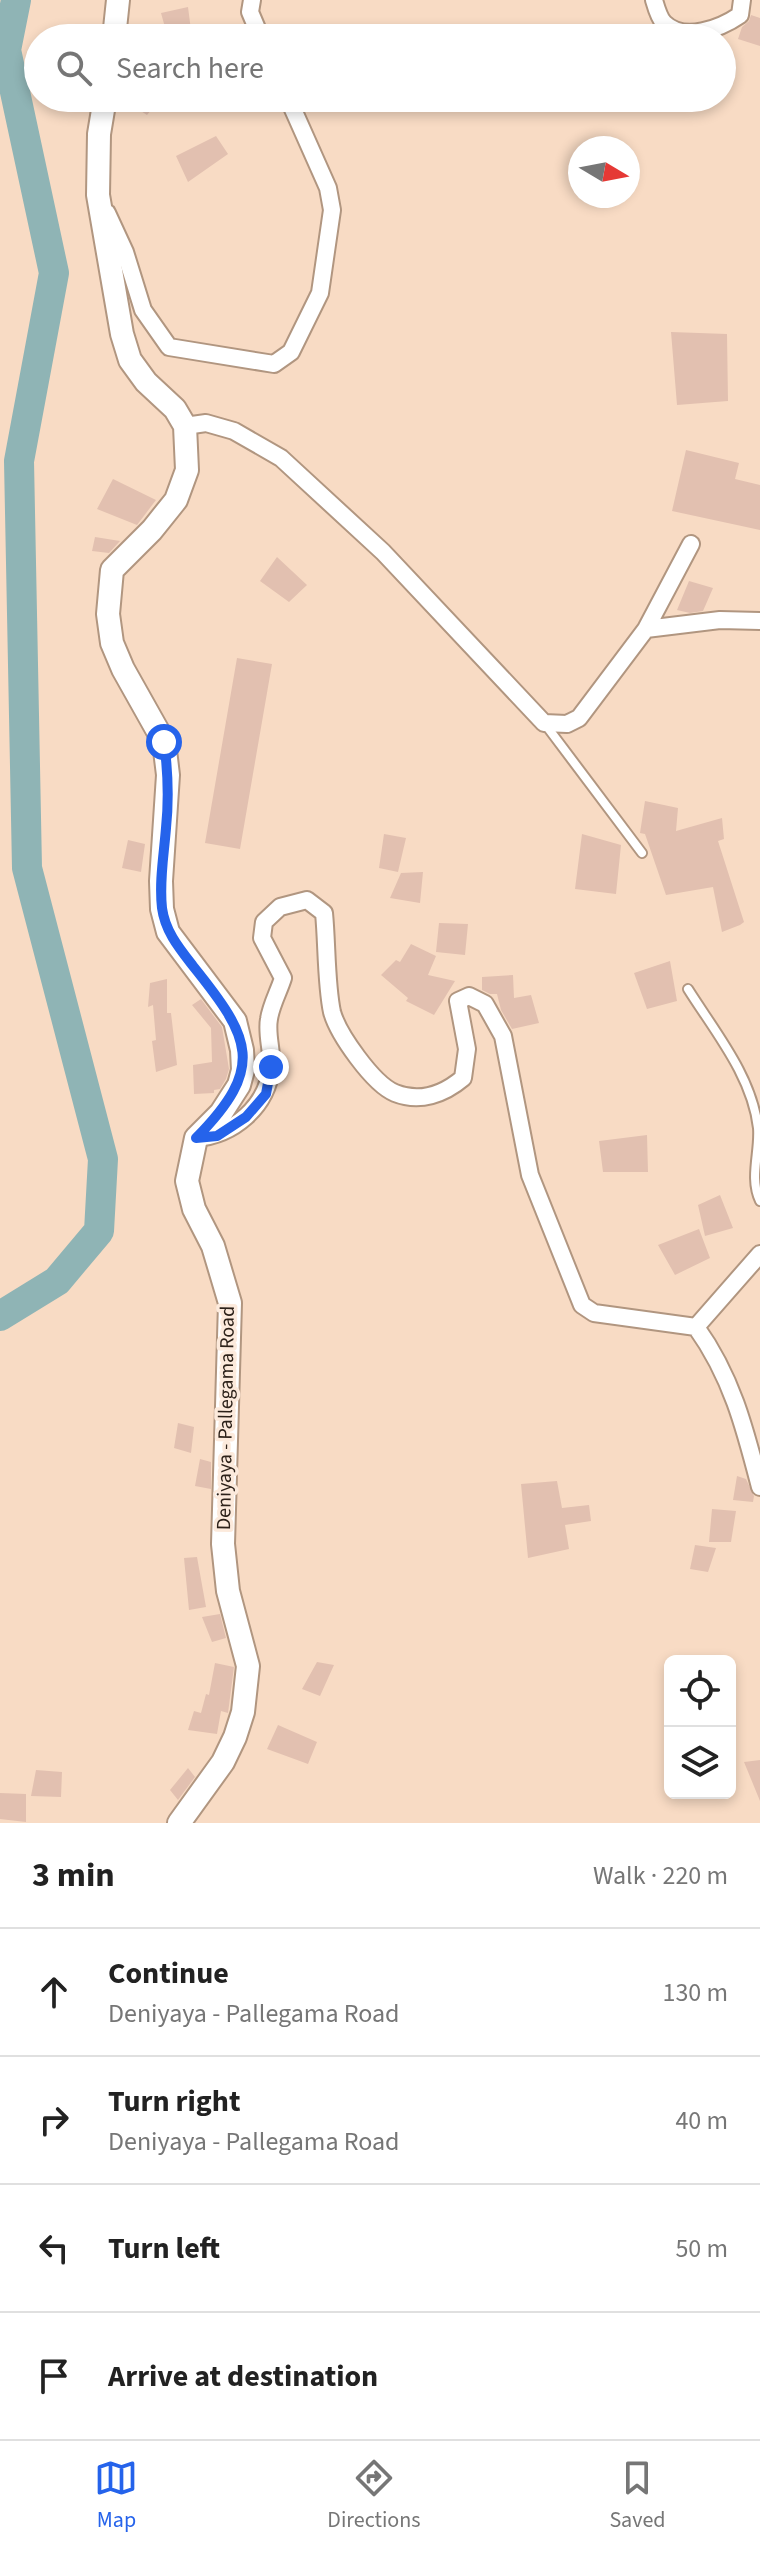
<!DOCTYPE html>
<meta charset="utf-8">
<style>
:root{--surface:#fff;--page:#f2f2f2;--text:#222;--muted:#767676;--line:#e0e0e0;--accent:#2563eb}
body{margin:0;font-family:"Source Sans 3",sans-serif;background:var(--page);color:var(--text)}
.controls{position:absolute;right:24px;bottom:24px;display:grid;overflow:hidden;border-radius:12px;box-shadow:0 4px 12px #0003}
.controls button{width:72px;height:72px;display:grid;place-items:center;padding:0;border:0;border-bottom:2px solid var(--line);background:var(--surface);color:var(--text);font:40px sans-serif}
.compass{position:absolute;left:568px;top:136px;width:72px;height:72px;border-radius:50%;background:var(--surface);box-shadow:0 4px 12px #0003;rotate:100deg}
.stop{position:absolute;width:24px;height:24px;margin:-18px;border:6px solid #2563eb;border-radius:50%;background:#fff}
.stop.end{background:#2563eb;border-color:#fff;box-shadow:0 2px 8px #0008}
.list{margin:0;padding:0;list-style:none}
h2{display:flex;justify-content:space-between;align-items:center;height:104px;margin:0;padding:0 32px;font-size:34px}
h2 small{font-size:26px;font-weight:400;color:var(--muted)}
.list li{display:grid;grid-template-columns:52px 1fr auto;gap:24px;align-items:center;box-sizing:border-box;height:128px;padding:0 32px;border-top:2px solid var(--line)}
.list b{display:block;font-size:30px;white-space:nowrap}
.list p{margin:0;font-size:26px;white-space:nowrap;color:var(--muted)}
.list em{font-size:26px;font-style:normal;color:var(--muted)}
.icon{flex:none;width:44px;height:44px;fill:none;stroke:currentColor;stroke-width:2;stroke-linecap:round;stroke-linejoin:round}
.map{position:relative;flex:none;width:760px;height:1823px;overflow:hidden}
.search{position:absolute;background:var(--surface);box-shadow:0 4px 12px #0003;left:24px;right:24px;top:24px;height:88px;display:flex;align-items:center;gap:20px;box-sizing:border-box;padding:0 28px;border-radius:44px;color:var(--muted);font-size:30px}
.sheet{height:616px;background:var(--surface)}
nav{display:flex;justify-content:space-around;align-items:center;box-sizing:border-box;height:112px;border-top:2px solid var(--line);background:var(--surface);font-size:22px;color:var(--muted)}
nav a{display:grid;justify-items:center;gap:4px}
nav .on{color:var(--accent)}
.map>svg:first-child{display:block}
.lines{fill:none;stroke-linecap:round;stroke-linejoin:round}
.river{stroke:#8fb4b5;stroke-width:30}
.building{fill:#e2c0b0}
.service-casing{stroke:#b19680;stroke-width:12}
.minor-casing{stroke:#b19680;stroke-width:20}
.secondary-casing{stroke:#b19680;stroke-width:26}
.service{stroke:#fff;stroke-width:8}
.minor{stroke:#fff;stroke-width:16}
.secondary{stroke:#fff;stroke-width:22}
.route{stroke:#2563eb;stroke-width:10}
.labels{text-anchor:middle;dominant-baseline:central;stroke-width:7;stroke-linejoin:round;paint-order:stroke}
.street-label{font-size:20px;fill:#2c2119;stroke:#fceadc}
</style>
<div class="map">
<svg width="760" height="1823" viewBox="0 0 760 1823">
<rect width="100%" height="100%" fill="#f8dbc4"/>
<g class="lines">
<path class="river" d="M0 1316 57 1281 99 1231 103 1159 27 868 19 461 54 273 6 50 16 0"/>
</g>
<path class="building" d="M188 7 192 38H168L161 13Z
M751 15 760 18V46L738 39 742 27 749 21Z
M121 98H161L147 115Z
M216 136 228 154 188 182 176 156Z
M671 332 727 334 728 401 677 405Z
M686 450 739 463 735 479 760 485V530L672 511Z
M113 479 156 500 137 525 97 509Z
M95 537 120 541 109 553 92 551Z
M277 557 307 585 289 602 260 581Z
M689 581 713 588 703 611 690 613 677 610Z
M237 658 272 664 240 849 205 843Z
M645 801 678 808 676 831 722 818 724 839 718 841 744 922 740 925 722 932 713 887 666 895 645 834 640 833Z
M384 834 406 838 398 872 379 868Z
M582 834 621 845 616 894 575 889Z
M128 840 145 844 141 872 122 868Z
M423 872 420 903 390 898 401 873Z
M439 923 468 924 465 955 436 952Z
M411 944 436 956 428 975 455 981 434 1015 406 1001 408 998 381 975 396 960 400 962Z
M670 961 677 1001 647 1009 634 973Z
M513 975 514 998 531 995 539 1023 512 1029 501 1010 497 994H490L482 990V977Z
M167 979V1013H171L177 1065 156 1072 152 1041 156 1040 153 1005 148 1007 150 983Z
M201 999 222 1027 229 1069 226 1079 220 1089 214 1090V1093L194 1094 193 1065 212 1062 211 1028 192 1005Z
M647 1135 648 1172H603L599 1141Z
M720 1195 733 1228 705 1236 698 1205Z
M699 1229 710 1258 675 1275 658 1245Z
M178 1423 194 1427 191 1453 174 1448Z
M200 1459 211 1462V1489L195 1486Z
M737 1476 746 1479 754 1496 753 1502 733 1500Z
M557 1481 562 1508 589 1505 591 1521 565 1525 569 1549 528 1558 521 1484Z
M712 1509 736 1511 731 1542H709Z
M695 1545 716 1548 708 1572 690 1569Z
M197 1557 206 1607 189 1610 184 1558Z
M220 1614 226 1638 212 1642 202 1617Z
M317 1662 334 1665 320 1696 302 1689Z
M215 1663 234 1667 228 1713 221 1711 217 1734 188 1730 194 1711 201 1713 206 1694 209 1695Z
M278 1725 317 1742 308 1764 267 1749Z
M760 1760V1801L744 1762Z
M188 1768 195 1777 178 1800 170 1790Z
M36 1770 62 1772 61 1797 31 1796Z
M0 1793 26 1794V1822L0 1819Z"/>
<g class="lines">
<defs>
<path id="service" d="M545 724 642 853
M688 989C715 1032 752 1076 758 1128 760 1152 749 1178 760 1201"/>
<path id="minor" d="M252 0 250 12 261 38
M654 0C656 7 659 18 664 23 684 43 721 28 740 15L742 0
M107 213 125 252 143 310 169 347 274 364 291 352 320 293 332 210 328 188 288 98
M185 426 206 423 234 431 281 458 383 552 544 723 567 724 579 718 646 629 691 544
M646 629 720 620 760 621
M196 1138C233 1135 267 1107 271 1068 273 1052 266 1035 269 1019 271 1005 279 991 283 978L262 938 264 922 280 907 307 900 324 913C327 943 326 984 332 1012 338 1034 373 1084 395 1093 420 1103 444 1094 463 1078L467 1049 458 1001 469 996 485 1004 503 1036 530 1175 582 1305 594 1313 696 1327C732 1377 745 1429 760 1487
M696 1327 760 1254"/>
<path id="secondary" d="M114 38 118 0
M105 98 99 134 98 195 122 334 130 360 146 382 175 409 185 426 187 470 176 500 152 530 112 570 108 614 112 643 123 669 164 742 168 775 161 881 162 909 168 932 235 1021 242 1050 243 1070 239 1085 221 1113 196 1138 187 1181 194 1209 213 1246 230 1303 223 1544 228 1591 248 1666 243 1712 235 1737 223 1762 179 1823"/>
</defs>
<use href="#service" class="service-casing"/>
<use href="#minor" class="minor-casing"/>
<use href="#secondary" class="secondary-casing"/>
<use href="#service" class="service"/>
<use href="#minor" class="minor"/>
<use href="#secondary" class="secondary"/>
</g>
<g class="lines">
<path class="route" d="M164 742C168 771 169 799 166 828 164 854 159 881 162 908 165 931 179 948 193 966 251 1038 266 1067 196 1138L217 1136 246 1117 266 1094 271 1067"/>
</g>
<g class="labels">
<g class="street-label">
<text transform="translate(226 1418) rotate(-89)">Deniyaya - Pallegama Road</text>
</g>
</g>
</svg>
<div class="controls">
<button><svg class="icon" aria-label="locate" viewBox="0 0 24 24"><circle cx="12" cy="12" r="6"/><path d="M12 2v4M12 18v4M2 12h4M18 12h4"/></svg></button>
<button><svg class="icon" aria-label="layers" viewBox="0 0 24 24"><path d="M12 4l9 5-9 5-9-5zM3 14l9 5 9-5"/></svg></button>
</div>
<svg class="compass" viewBox="-18 -18 36 36"><path d="M0-13l5 13h-10z" fill="#e53935"/><path d="M0 13l5-13h-10z" fill="#767676"/></svg>
<div class="stop" style="left:164px;top:742px"></div>
<div class="stop end" style="left:271px;top:1067px"></div>
<div class="search"><svg class="icon" aria-label="search" viewBox="0 0 24 24"><circle cx="10" cy="10" r="6"/><path d="M15 15l6 6"/></svg>Search here</div>
</div>
<section class="sheet">
<h2>3 min<small>Walk · 220 m</small></h2>
<ul class="list">
<li><svg class="icon" aria-label="ahead" viewBox="0 0 24 24"><path d="M12 20V5M6 11l6-6 6 6"/></svg><div><b>Continue</b><p>Deniyaya - Pallegama Road</p></div><em>130 m</em></li>
<li><svg class="icon" aria-label="right" viewBox="0 0 24 24"><path d="M7 20v-9h11M14 6l5 5-5 5"/></svg><div><b>Turn right</b><p>Deniyaya - Pallegama Road</p></div><em>40 m</em></li>
<li><svg class="icon" aria-label="left" viewBox="0 0 24 24"><path d="M17 20v-9H6M10 6l-5 5 5 5"/></svg><div><b>Turn left</b></div><em>50 m</em></li>
<li><svg class="icon" aria-label="arrive" viewBox="0 0 24 24"><path d="M6 21V4h12l-3 4 3 4H6"/></svg><div><b>Arrive at destination</b></div></li>
</ul>
</section>
<nav>
<a class="on"><svg class="icon" aria-label="map" viewBox="0 0 24 24"><path d="M3 6l6-2 6 2 6-2v14l-6 2-6-2-6 2zM9 4v14M15 6v14"/></svg>Map</a>
<a><svg class="icon" aria-label="directions" viewBox="0 0 24 24"><path d="M12 3l9 9-9 9-9-9zM9 14v-3h6M13 9l2 2-2 2"/></svg>Directions</a>
<a><svg class="icon" aria-label="saved" viewBox="0 0 24 24"><path d="M7 4h10v16l-5-4-5 4z"/></svg>Saved</a>
</nav>
